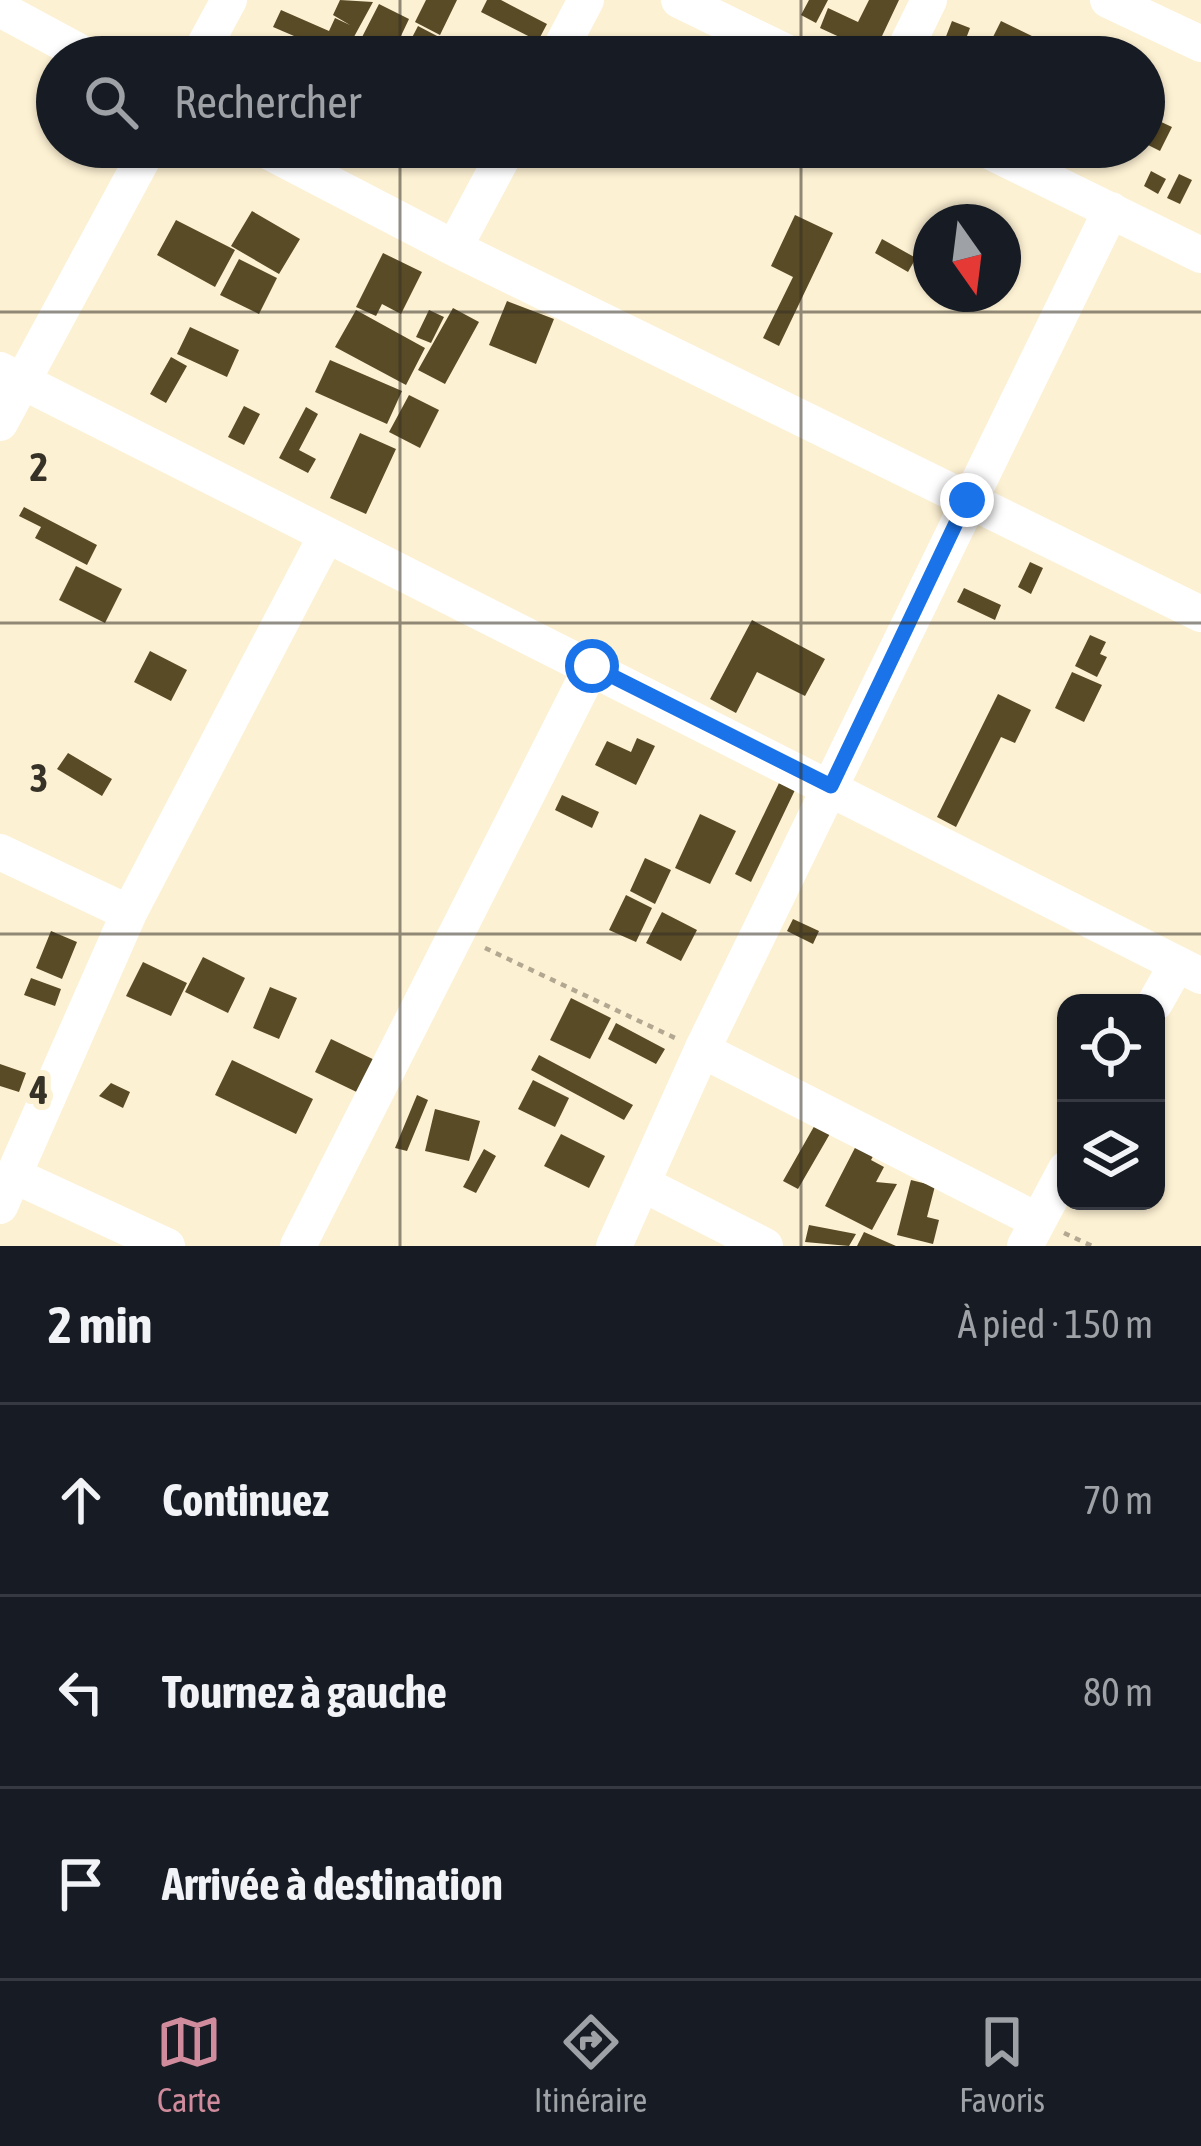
<!DOCTYPE html>
<html lang="fr">
<meta charset="utf-8">
<style>
:root{--surface:#171b24;--page:#20242c;--text:#f1f3f6;--muted:#9ea1a6;--line:#363941;--accent:#d08c9c}
body{margin:0;font-family:"Asap Condensed",sans-serif;background:var(--page);color:var(--text)}
.controls{position:absolute;right:36px;bottom:36px;display:grid;overflow:hidden;border-radius:24px;box-shadow:0 3px 9px #0004}
.controls button{width:108px;height:108px;display:grid;place-items:center;padding:0;border:0;border-bottom:3px solid var(--line);background:var(--surface);color:var(--text);font:60px sans-serif}
.compass{position:absolute;left:913px;top:204px;width:108px;height:108px;border-radius:50%;background:var(--surface);box-shadow:0 3px 9px #0004;rotate:166deg}
.stop{position:absolute;width:36px;height:36px;margin:-27px;border:9px solid #1a73e8;border-radius:50%;background:#fff}
.stop.end{background:#1a73e8;border-color:#fff;box-shadow:0 3px 12px #0008}
.list{margin:0;padding:0;list-style:none}
h2{display:flex;justify-content:space-between;align-items:center;height:156px;margin:0;padding:0 48px;font-size:51px}
h2 small{font-size:39px;font-weight:400;color:var(--muted)}
.list li{display:grid;grid-template-columns:78px 1fr auto;gap:36px;align-items:center;box-sizing:border-box;height:192px;padding:0 48px;border-top:3px solid var(--line)}
.list b{display:block;font-size:45px;white-space:nowrap}
.list em{font-size:39px;font-style:normal;color:var(--muted)}
.icon{flex:none;width:66px;height:66px;fill:none;stroke:currentColor;stroke-width:2;stroke-linecap:round;stroke-linejoin:round}
.map{position:relative;flex:none;width:1201px;height:1246px;overflow:hidden}
.search{position:absolute;background:var(--surface);box-shadow:0 3px 9px #0004;left:36px;right:36px;top:36px;height:132px;display:flex;align-items:center;gap:30px;box-sizing:border-box;padding:0 42px;border-radius:66px;color:var(--muted);font-size:45px}
.sheet{height:732px;background:var(--surface)}
nav{display:flex;justify-content:space-around;align-items:center;box-sizing:border-box;height:168px;border-top:3px solid var(--line);background:var(--surface);font-size:33px;color:var(--muted)}
nav a{display:grid;justify-items:center;gap:6px}
nav .on{color:var(--accent)}
.map>svg:first-child{display:block}
.building{fill:#594b26}
.lines{fill:none;stroke-linecap:round;stroke-linejoin:round}
.path{stroke:#b2a891;stroke-width:4.5;stroke-dasharray:6 6;stroke-linecap:butt}
.minor{stroke:#fff;stroke-width:36}
.route{stroke:#1a73e8;stroke-width:15}
.grid{fill:none;stroke:#373227;stroke-width:3;stroke-opacity:0.55}
.grid-label{font-size:39px;text-anchor:middle;font-weight:bold;fill:#373227;stroke:#fdf1d3;stroke-width:12;stroke-linejoin:round;paint-order:stroke}
</style>
<div class="map">
<svg width="1201" height="1246" viewBox="0 0 1201 1246">
<rect width="100%" height="100%" fill="#fdf1d3"/>
<path class="building" d="M340 0 373 2 343 57 273 27 281 10 329 31 335 18 350 25 333 15Z
M426 0H457L440 35 415 22Z
M487 0H501L547 24 538 41 481 12Z
M809 0H828L816 23 801 15Z
M869 0H899L874 53 820 28 828 8 858 22Z
M379 4 409 19 391 57 360 41Z
M952 21 970 28 959 57H938Z
M1001 21 1036 38 1026 56 992 39Z
M418 26 477 57H402Z
M726 38 748 50 744 57H715Z
M1144 114 1172 127 1160 151 1144 143Z
M1151 171 1166 179 1158 194 1144 186Z
M1179 174 1192 180 1180 204 1167 198Z
M252 211 300 239 279 274 231 246Z
M795 215 833 233 779 346 763 338 793 277 771 266Z
M176 220 235 250 215 287 157 255Z
M882 239 916 258 908 272 875 253Z
M383 253 422 272 401 314 382 304 376 316 356 307Z
M239 259 277 278 259 314 220 295Z
M507 301 554 319 536 364 489 345Z
M453 308 479 322 445 384 418 370Z
M356 310 425 348 406 385 335 347Z
M429 310 444 317 431 343 416 337Z
M190 327 239 350 227 377 177 354Z
M171 357 187 366 166 403 150 394Z
M330 360 402 391 387 424 315 392Z
M409 395 439 410 420 448 389 432Z
M244 406 260 414 244 445 228 437Z
M306 407 318 414 299 450 316 459 308 473 279 458Z
M360 433 396 449 366 514 330 498Z
M24 507 97 545 87 565 35 538 41 527 19 516Z
M1030 562 1043 568 1031 594 1018 587Z
M76 566 122 589 105 623 59 600Z
M964 588 1001 605 995 620 957 602Z
M752 620 825 659 805 696 757 672 736 713 710 699Z
M1090 635 1106 642 1100 654 1107 657 1097 677 1075 666Z
M150 651 187 670 171 701 134 682Z
M1072 672 1102 685 1084 722 1055 708Z
M998 694 1031 710 1015 743 1001 737 956 827 937 817Z
M637 738 655 746 636 785 595 765 607 741 631 752Z
M68 753 112 779 102 796 57 769Z
M779 783 795 790 751 882 735 874Z
M562 795 599 812 592 828 555 810Z
M700 814 736 831 710 884 675 868Z
M645 858 671 870 655 904 630 891Z
M626 895 652 908 636 942 609 930Z
M662 912 697 930 681 961 646 943Z
M793 919 819 931 813 944 787 931Z
M51 931 77 942 62 979 36 968Z
M203 957 245 978 228 1013 185 992Z
M143 962 187 983 171 1016 126 996Z
M31 978 61 989 55 1006 24 995Z
M270 987 297 998 279 1039 253 1028Z
M571 998 611 1018 590 1059 550 1040Z
M616 1023 665 1049 656 1064 608 1039Z
M331 1039 383 1064 367 1097 315 1072Z
M539 1055 633 1105 624 1120 531 1070Z
M232 1060 313 1099 296 1134 215 1095Z
M0 1064 26 1073 19 1092 0 1086Z
M533 1080 569 1098 555 1127 518 1109Z
M111 1083 130 1092 123 1108 99 1096Z
M417 1095 428 1100 407 1151 395 1148Z
M435 1109 480 1121 469 1161 425 1151Z
M816 1123 831 1132 798 1189 783 1181Z
M561 1134 605 1156 589 1188 544 1166Z
M859 1140 877 1149 871 1160 884 1167 876 1182 897 1184 872 1230 825 1206Z
M484 1149 496 1156 476 1193 463 1187Z
M911 1180 935 1186 927 1217 939 1220 933 1244 897 1235Z
M809 1225 856 1234 849 1246 805 1242Z
M864 1232 896 1246H857Z"/>
<g class="lines">
<path class="path" d="M485 948 675 1038
M1064 1233 1092 1246"/>
<path class="minor" d="M679 0 796 57
M1108 0 1201 44
M0 9 89 57
M198 57 229 0
M556 57 586 0
M901 57 929 0
M260 147 454 248 1201 614
M981 147 1201 255
M454 248 508 147
M0 370 1201 976
M0 423 149 147
M0 852 129 913
M1155 1003 1177 964
M702 1050 1038 1221
M15 1176 167 1246
M643 1184 765 1246
M0 1206 129 913 326 536
M298 1246 592 666
M614 1246 702 1050 1111 210
M1025 1246 1066 1169"/>
</g>
<g class="lines">
<path class="route" d="M592 666 831 786 967 500"/>
</g>
<path class="grid" d="M400 0V57M801 0V57M400 147V1246M801 147V1246M0 312H1201M0 623H1201M0 934H1201"/>
<g class="grid-label">
<text x="39" y="481">2</text>
<text x="39" y="792">3</text>
<text x="39" y="1104">4</text>
</g>
</svg>
<div class="controls">
<button><svg class="icon" aria-label="locate" viewBox="0 0 24 24"><circle cx="12" cy="12" r="6"/><path d="M12 2v4M12 18v4M2 12h4M18 12h4"/></svg></button>
<button><svg class="icon" aria-label="layers" viewBox="0 0 24 24"><path d="M12 4l9 5-9 5-9-5zM3 14l9 5 9-5"/></svg></button>
</div>
<svg class="compass" viewBox="-18 -18 36 36"><path d="M0-13l5 13h-10z" fill="#e53935"/><path d="M0 13l5-13h-10z" fill="#9ea1a6"/></svg>
<div class="stop" style="left:592px;top:666px"></div>
<div class="stop end" style="left:967px;top:500px"></div>
<div class="search"><svg class="icon" aria-label="search" viewBox="0 0 24 24"><circle cx="10" cy="10" r="6"/><path d="M15 15l6 6"/></svg>Rechercher</div>
</div>
<section class="sheet">
<h2>2 min<small>À pied · 150 m</small></h2>
<ul class="list">
<li><svg class="icon" aria-label="ahead" viewBox="0 0 24 24"><path d="M12 20V5M6 11l6-6 6 6"/></svg><div><b>Continuez</b></div><em>70 m</em></li>
<li><svg class="icon" aria-label="left" viewBox="0 0 24 24"><path d="M17 20v-9H6M10 6l-5 5 5 5"/></svg><div><b>Tournez à gauche</b></div><em>80 m</em></li>
<li><svg class="icon" aria-label="arrive" viewBox="0 0 24 24"><path d="M6 21V4h12l-3 4 3 4H6"/></svg><div><b>Arrivée à destination</b></div></li>
</ul>
</section>
<nav>
<a class="on"><svg class="icon" aria-label="map" viewBox="0 0 24 24"><path d="M3 6l6-2 6 2 6-2v14l-6 2-6-2-6 2zM9 4v14M15 6v14"/></svg>Carte</a>
<a><svg class="icon" aria-label="directions" viewBox="0 0 24 24"><path d="M12 3l9 9-9 9-9-9zM9 14v-3h6M13 9l2 2-2 2"/></svg>Itinéraire</a>
<a><svg class="icon" aria-label="saved" viewBox="0 0 24 24"><path d="M7 4h10v16l-5-4-5 4z"/></svg>Favoris</a>
</nav>
